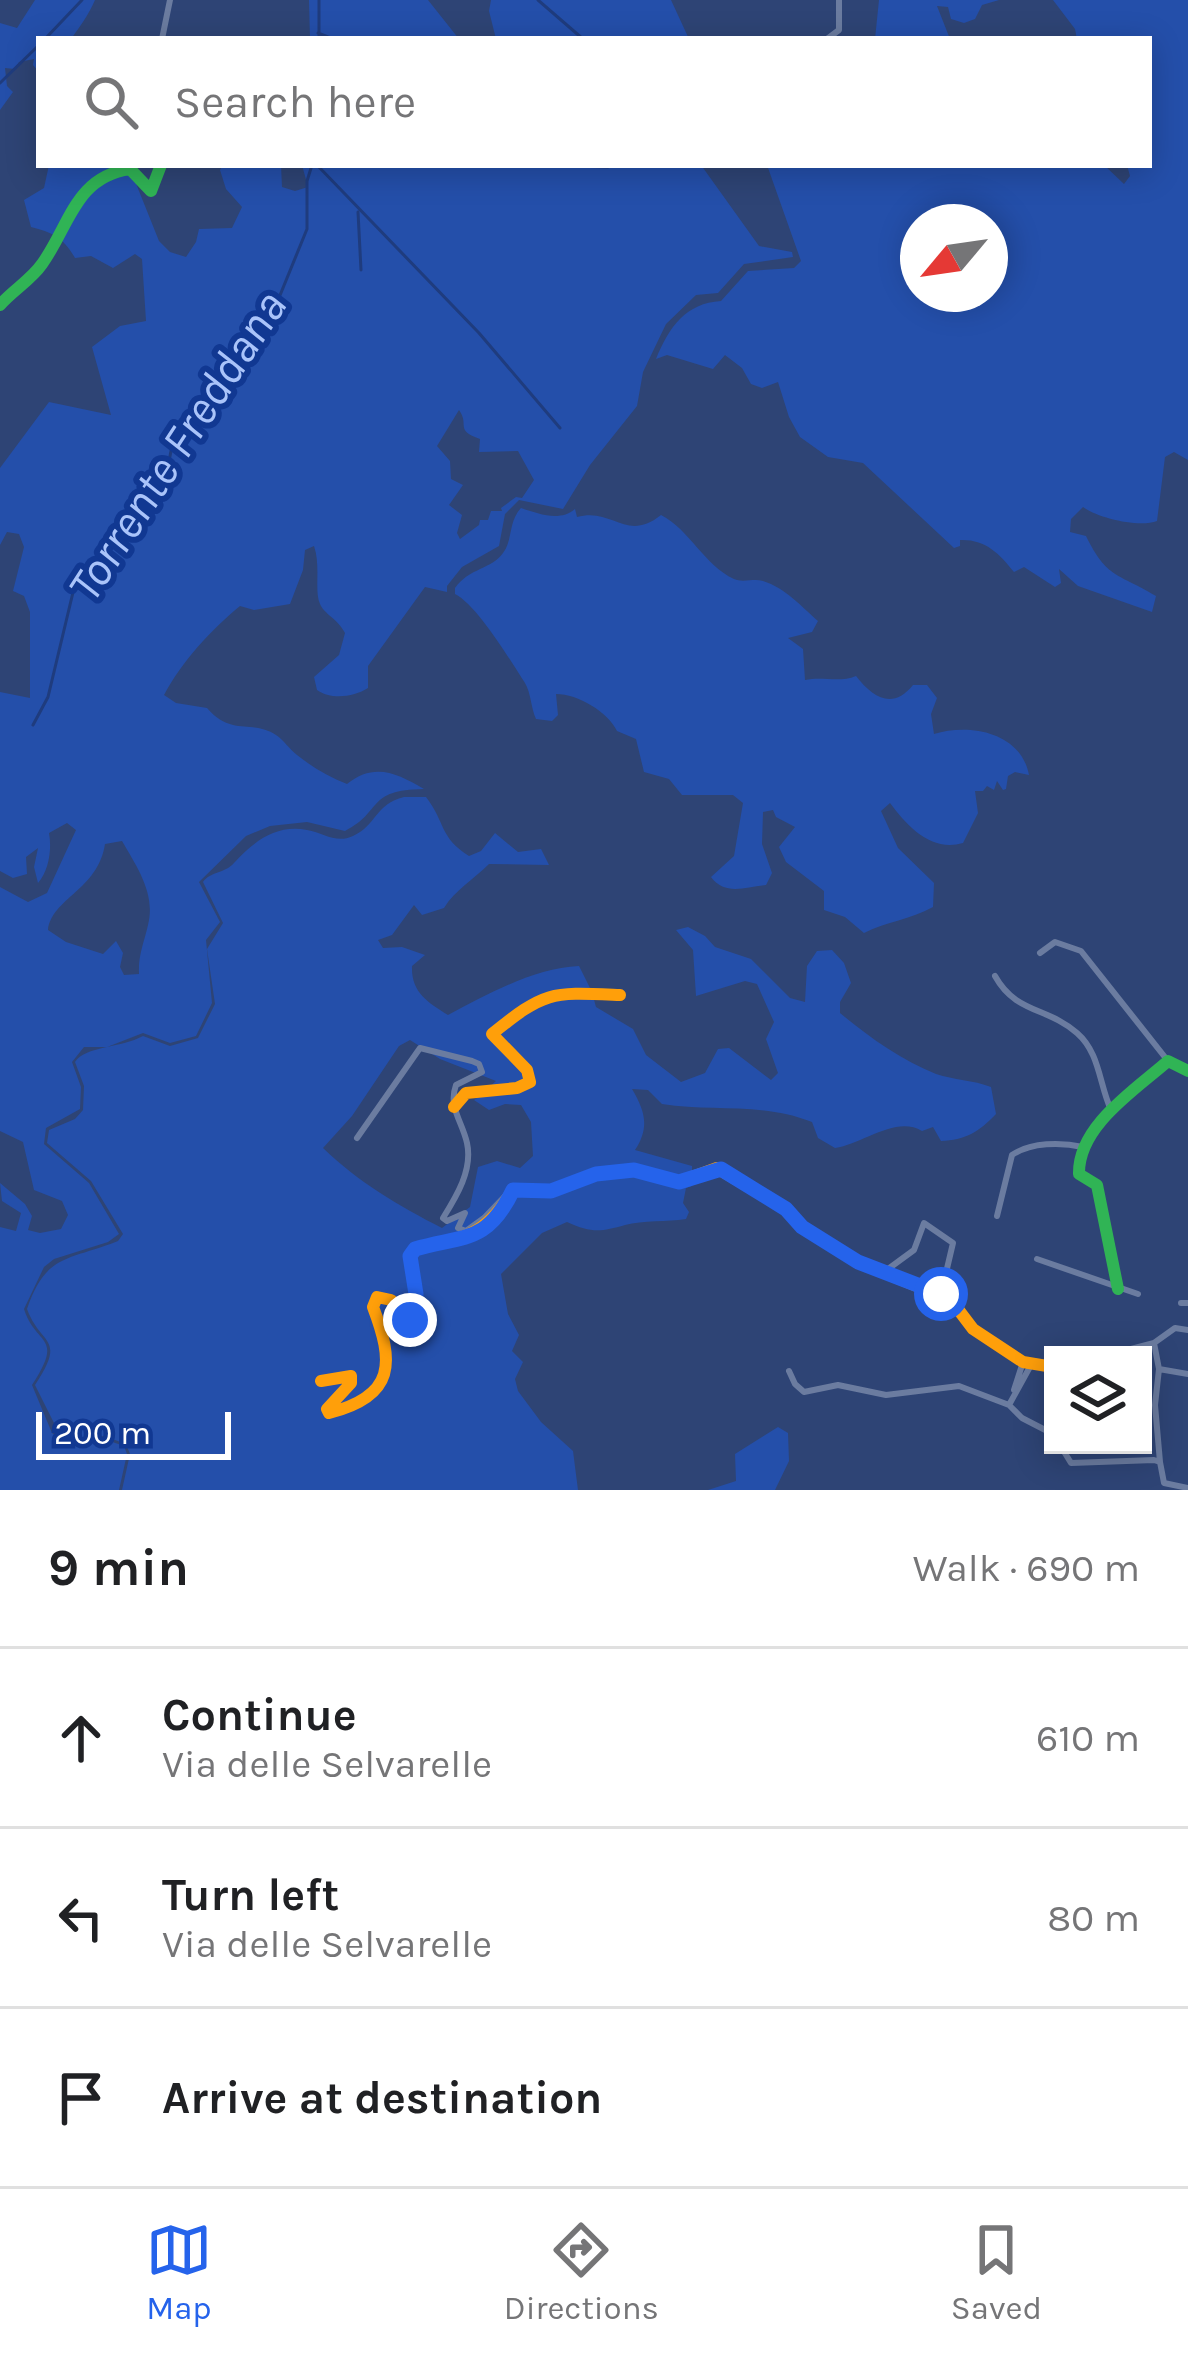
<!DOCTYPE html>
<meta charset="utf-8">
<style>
:root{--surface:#fff;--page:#f6f6f6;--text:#202124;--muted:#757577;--line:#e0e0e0;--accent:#2563eb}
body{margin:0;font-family:Karla,sans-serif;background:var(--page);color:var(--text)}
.controls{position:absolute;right:36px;bottom:36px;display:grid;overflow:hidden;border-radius:0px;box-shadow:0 6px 30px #0003}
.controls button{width:108px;height:108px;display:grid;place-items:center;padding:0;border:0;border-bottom:3px solid var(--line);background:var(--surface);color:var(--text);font:60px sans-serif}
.compass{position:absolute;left:900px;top:204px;width:108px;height:108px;border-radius:50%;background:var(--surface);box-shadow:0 6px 30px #0003;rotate:241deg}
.scale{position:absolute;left:36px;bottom:30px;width:195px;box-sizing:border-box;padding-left:12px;border:6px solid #fff;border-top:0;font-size:33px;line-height:42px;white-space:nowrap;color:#fff;-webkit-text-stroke:9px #113892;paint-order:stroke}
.stop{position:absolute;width:36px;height:36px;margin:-27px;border:9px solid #2563eb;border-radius:50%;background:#fff}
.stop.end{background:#2563eb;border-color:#fff;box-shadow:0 3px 12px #0008}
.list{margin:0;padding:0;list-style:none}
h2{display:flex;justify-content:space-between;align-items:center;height:156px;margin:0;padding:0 48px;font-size:51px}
h2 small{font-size:39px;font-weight:400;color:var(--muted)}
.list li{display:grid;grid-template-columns:78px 1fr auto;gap:36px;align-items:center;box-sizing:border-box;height:180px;padding:0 48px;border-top:3px solid var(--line)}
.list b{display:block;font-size:45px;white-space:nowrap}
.list p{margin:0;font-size:39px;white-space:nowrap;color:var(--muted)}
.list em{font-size:39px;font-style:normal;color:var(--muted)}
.icon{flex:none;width:66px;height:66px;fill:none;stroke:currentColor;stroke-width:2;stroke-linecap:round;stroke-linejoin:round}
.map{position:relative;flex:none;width:1188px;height:1490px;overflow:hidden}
.search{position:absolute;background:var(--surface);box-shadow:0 6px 30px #0003;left:36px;right:36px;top:36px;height:132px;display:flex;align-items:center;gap:30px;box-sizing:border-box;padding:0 42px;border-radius:0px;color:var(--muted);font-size:45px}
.sheet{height:696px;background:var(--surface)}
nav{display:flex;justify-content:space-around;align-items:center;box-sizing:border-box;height:168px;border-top:3px solid var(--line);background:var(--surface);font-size:33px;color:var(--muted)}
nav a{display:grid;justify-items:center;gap:6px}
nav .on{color:var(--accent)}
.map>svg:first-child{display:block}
.green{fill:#244faa;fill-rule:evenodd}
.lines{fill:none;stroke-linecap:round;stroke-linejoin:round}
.stream{stroke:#1f3c7e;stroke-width:3}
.street{stroke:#6b7ca0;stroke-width:6}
.fast{stroke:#30b455;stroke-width:12}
.slow{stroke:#ff9f0a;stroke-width:12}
.route{stroke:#2563eb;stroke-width:15}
.labels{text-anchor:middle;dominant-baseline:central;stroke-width:12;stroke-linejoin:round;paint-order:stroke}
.water-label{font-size:48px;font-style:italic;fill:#aac4fa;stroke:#113892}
</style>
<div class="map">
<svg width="1188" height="1490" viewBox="0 0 1188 1490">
<rect width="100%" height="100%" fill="#2e4475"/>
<path class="green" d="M35 0H95C88 16 80 26 71 39H39V72L33 65 34 59 19 62 15 69 5 68 7 86 13 92 0 110V23L17 28Z
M309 0H428L459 39H310Z
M491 0H671L689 39H496L489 11Z
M879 0H999L982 5 975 19 964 23 951 19 948 7 937 6 950 39H875Z
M1053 0H1188V460L1174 452 1165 457 1157 521C1139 528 1098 518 1083 507L1071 519 1070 532 1086 536C1107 579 1118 573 1156 596L1152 612 1078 586 1059 569 1061 583 1055 587 1024 567 1014 572C999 553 985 539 960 540V546L954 548 863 463 828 457 800 437 789 417 778 382 762 388 751 384 742 368 725 355 713 369 667 355 656 359C669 327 686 303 721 301L748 271 794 268 801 261 767 165H1104L1124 184 1130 176 1127 165H1149V39H1077L1075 29ZM918 222H990V294H918Z
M49 165H115L122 173 133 176 159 241 170 252 186 257 196 242 199 229 232 228 242 207 226 189 220 170 223 165H281L282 187 295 191 308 187 302 165H701L759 246 792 252 793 257 744 264 718 293 696 295 666 324 643 372 637 406 590 465 563 509 519 500 505 514 499 546 462 567 447 586V592L425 587 368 666V688C354 697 331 700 317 690L314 677 339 655 345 633C338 619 324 614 320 604 314 591 321 566 314 546L305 550 303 570 290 604 254 610 240 606C211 630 182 661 164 695L176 703 207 708C232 737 253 719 276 735 284 740 289 749 297 755 312 767 329 777 347 784 374 762 397 773 424 789 365 790 384 811 345 831L307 822 270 826 246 836 199 882 220 922 206 940 212 1003 196 1036 170 1043 143 1033 107 1047H84L72 1062 81 1087 80 1109 46 1128 44 1144 89 1183 119 1234 108 1242 54 1259 44 1267 24 1309C36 1347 65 1334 32 1385L52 1433 58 1438 77 1443 104 1439 124 1446 127 1454 119 1490H0V1227L16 1231 21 1213 2 1201 0 1183 25 1204 32 1216 28 1230 40 1233 61 1229 68 1215 62 1201 34 1190 23 1142 0 1131V887L28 902 47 893 76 830 67 823 49 833C52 849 49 871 38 883L34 867 38 848 26 857 27 874 13 878 0 871V692L30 698V612L24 596 13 591 24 547 19 534 7 532 0 545V468L49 402 111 415 92 347 120 326 146 321 142 259 135 254 113 268 91 256 75 258C64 238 52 232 31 227L24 200 44 188ZM459 410C470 425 454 430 480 439L479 452 518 451 534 480 522 498 516 497 501 508 502 511H491L488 520H480L479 525 460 539 457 533 462 515 449 505 463 485 451 479 450 461 437 446ZM122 841C137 867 156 894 148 925 144 943 138 955 139 974L124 975 120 967 123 953 116 941 103 954 66 942 48 930C52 898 98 890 105 844Z
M521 508C539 514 560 522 575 509L577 517C613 507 626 543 661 515 690 530 704 565 734 579 743 583 754 578 763 581 785 588 801 606 818 621L812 632 788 638 803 649 805 680C823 676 839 683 856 676 873 698 893 710 913 685H927L937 698 931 714 934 734C969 723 1021 732 1029 775L1015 772 1008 776 1006 789 1003 790 997 781 994 790 987 786 983 791H975L978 813 963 843C931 852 908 827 890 803L881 811 898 848 934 883 933 907C910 920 887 921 864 933L845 917 824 910V891L786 862 779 847 795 827 776 817 773 810 763 812 762 844 772 873 766 885C745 887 725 896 711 877L734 856 743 803 733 795H682L669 779 644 772 636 739 617 731C608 712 578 694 556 694L558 715 552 721 536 719C531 708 531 693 525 683 510 660 477 605 455 594V588C469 568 492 569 503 553 513 540 508 522 521 508Z
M404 797H426C446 823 439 837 469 856L481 851 495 833 518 852 541 849 549 865 489 864C473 880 455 890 444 908L422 915 414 905 392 935 378 940 383 948 402 947 425 955 412 966C411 992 427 1002 448 1015 488 994 534 968 579 966L592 992C549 990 524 1003 491 1031L492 1038 519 1063 528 1081 523 1085 486 1090 496 1081 440 1059 410 1040 399 1046 352 1116 323 1148C358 1182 399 1206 442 1228L470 1207 478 1167 497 1161 520 1168 533 1156 531 1122 521 1105 505 1104 489 1110 474 1100C490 1087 514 1095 532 1083L529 1069 494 1034C525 1006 552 994 593 996L596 1007 633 1029 646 1055 681 1082 705 1073 718 1049 729 1048 771 1080 778 1073 766 1039 774 1022 757 984 745 981 696 996 693 950 676 930 688 927 705 936 715 947 751 959 790 998 805 1002 807 966 817 951 832 950 844 963 851 983 840 1002V1013C869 1037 901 1060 936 1074 954 1080 973 1080 991 1087L996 1114C979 1132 965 1140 941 1141L933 1127 922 1131C896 1115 863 1144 835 1148L818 1138 812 1122C762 1102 713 1112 662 1104L648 1090 632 1089C645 1111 650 1127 635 1150L692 1166V1186L686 1188 683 1203 689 1212 686 1219C667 1222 643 1220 625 1225 601 1232 591 1233 567 1222L542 1233 501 1274 508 1314 519 1335 512 1351 523 1362 515 1379 518 1391 541 1422 573 1451 578 1490H122L130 1454 126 1444 104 1436 77 1440 60 1435 35 1385C67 1336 41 1347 27 1309 46 1253 68 1261 118 1241L123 1234 91 1181 47 1143 49 1130 75 1119 83 1110 84 1086 75 1062C85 1046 121 1048 143 1036L170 1046 198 1038 215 1004 207 949 223 923 203 882C211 871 224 874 234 863 253 842 276 824 307 830 324 833 336 844 353 836 377 825 375 804 404 797Z
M778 1427 788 1433 789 1461 775 1490H708L736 1481 735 1454Z"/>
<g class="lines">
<path class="stream" d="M538 0 583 39
M318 33 333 39
M45 39 82 0
M319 39V0
M0 83 39 45
M317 165 479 333 560 428
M534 165 608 167
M358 212 361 270
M33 725 48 697 75 584 88 568 104 557 165 482 171 451 201 397 235 356 238 346 274 310 307 229V181L312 165"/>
<path class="street" d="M162 39 170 0
M827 39 839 30V0
M1040 953 1055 942 1081 951 1168 1061
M995 976C1016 1014 1048 1007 1077 1033 1100 1053 1099 1084 1111 1110
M357 1138 420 1048 472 1061 479 1064 482 1072 456 1085C448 1107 462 1121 467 1143 473 1170 456 1197 443 1218L447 1221 465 1213 458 1228 466 1231 484 1218 506 1195
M997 1216 1012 1155C1031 1142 1061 1142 1083 1147
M1037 1259 1138 1294
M884 1272 914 1250 924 1223 953 1243 941 1294
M1181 1303H1188
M1154 1343 1159 1369 1155 1405 1160 1462
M1108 1355 1154 1343 1175 1328 1188 1330
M1159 1369 1188 1374
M789 1371 795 1384 804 1392 838 1385 886 1395 959 1386 1009 1405 1022 1418 1053 1434
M1014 1390 1023 1362
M1009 1405 1031 1365
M1060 1445 1071 1463 1154 1460 1160 1462 1164 1483 1188 1488"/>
<path class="fast" d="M0 305C13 290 31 280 42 264 70 225 75 177 130 169L151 191 161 165
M1118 1289 1097 1185 1079 1174C1078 1126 1135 1090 1168 1061L1188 1071"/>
<path class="slow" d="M454 1107 466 1093 517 1088 530 1082 527 1070 492 1034C546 990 552 992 620 995
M321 1381 351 1376V1383L327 1409 329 1413C396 1396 394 1362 373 1307L377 1297 391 1300 410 1320 414 1319 416 1294 410 1256 415 1249C464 1237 486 1237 513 1189L551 1191 596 1174 633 1170 679 1182 717 1168 786 1209 803 1227 858 1262 951 1300 973 1329 1023 1362 1053 1367"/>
</g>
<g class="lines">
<path class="route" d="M410 1320 414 1319 416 1294 410 1256 415 1249C464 1235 487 1244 513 1190L551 1191 596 1174 634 1170 679 1182 721 1169 786 1209 802 1227 858 1262 941 1294"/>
</g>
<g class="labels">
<g class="water-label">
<text transform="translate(177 446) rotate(-57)">Torrente Freddana</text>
</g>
</g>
</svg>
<div class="controls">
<button><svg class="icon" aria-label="layers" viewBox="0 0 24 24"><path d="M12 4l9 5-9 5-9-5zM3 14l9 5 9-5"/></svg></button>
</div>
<svg class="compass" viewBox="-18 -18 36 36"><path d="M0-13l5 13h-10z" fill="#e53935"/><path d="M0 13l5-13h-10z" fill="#757577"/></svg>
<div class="scale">200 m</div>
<div class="stop" style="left:941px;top:1294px"></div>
<div class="stop end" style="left:410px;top:1320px"></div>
<div class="search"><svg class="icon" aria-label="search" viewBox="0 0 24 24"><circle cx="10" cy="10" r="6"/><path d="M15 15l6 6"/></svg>Search here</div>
</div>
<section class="sheet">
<h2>9 min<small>Walk · 690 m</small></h2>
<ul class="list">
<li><svg class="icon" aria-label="ahead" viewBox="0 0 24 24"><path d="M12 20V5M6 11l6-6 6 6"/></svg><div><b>Continue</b><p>Via delle Selvarelle</p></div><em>610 m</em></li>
<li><svg class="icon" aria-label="left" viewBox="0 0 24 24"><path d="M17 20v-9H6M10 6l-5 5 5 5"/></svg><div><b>Turn left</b><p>Via delle Selvarelle</p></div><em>80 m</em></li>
<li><svg class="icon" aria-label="arrive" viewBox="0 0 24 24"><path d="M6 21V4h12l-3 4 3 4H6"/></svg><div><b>Arrive at destination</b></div></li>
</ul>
</section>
<nav>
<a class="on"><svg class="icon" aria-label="map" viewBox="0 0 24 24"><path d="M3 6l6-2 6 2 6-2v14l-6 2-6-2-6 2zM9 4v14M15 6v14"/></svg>Map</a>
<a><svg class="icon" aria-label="directions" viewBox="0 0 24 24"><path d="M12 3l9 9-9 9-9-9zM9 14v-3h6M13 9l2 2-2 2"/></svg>Directions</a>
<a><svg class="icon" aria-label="saved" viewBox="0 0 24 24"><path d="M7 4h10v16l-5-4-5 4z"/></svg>Saved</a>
</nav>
